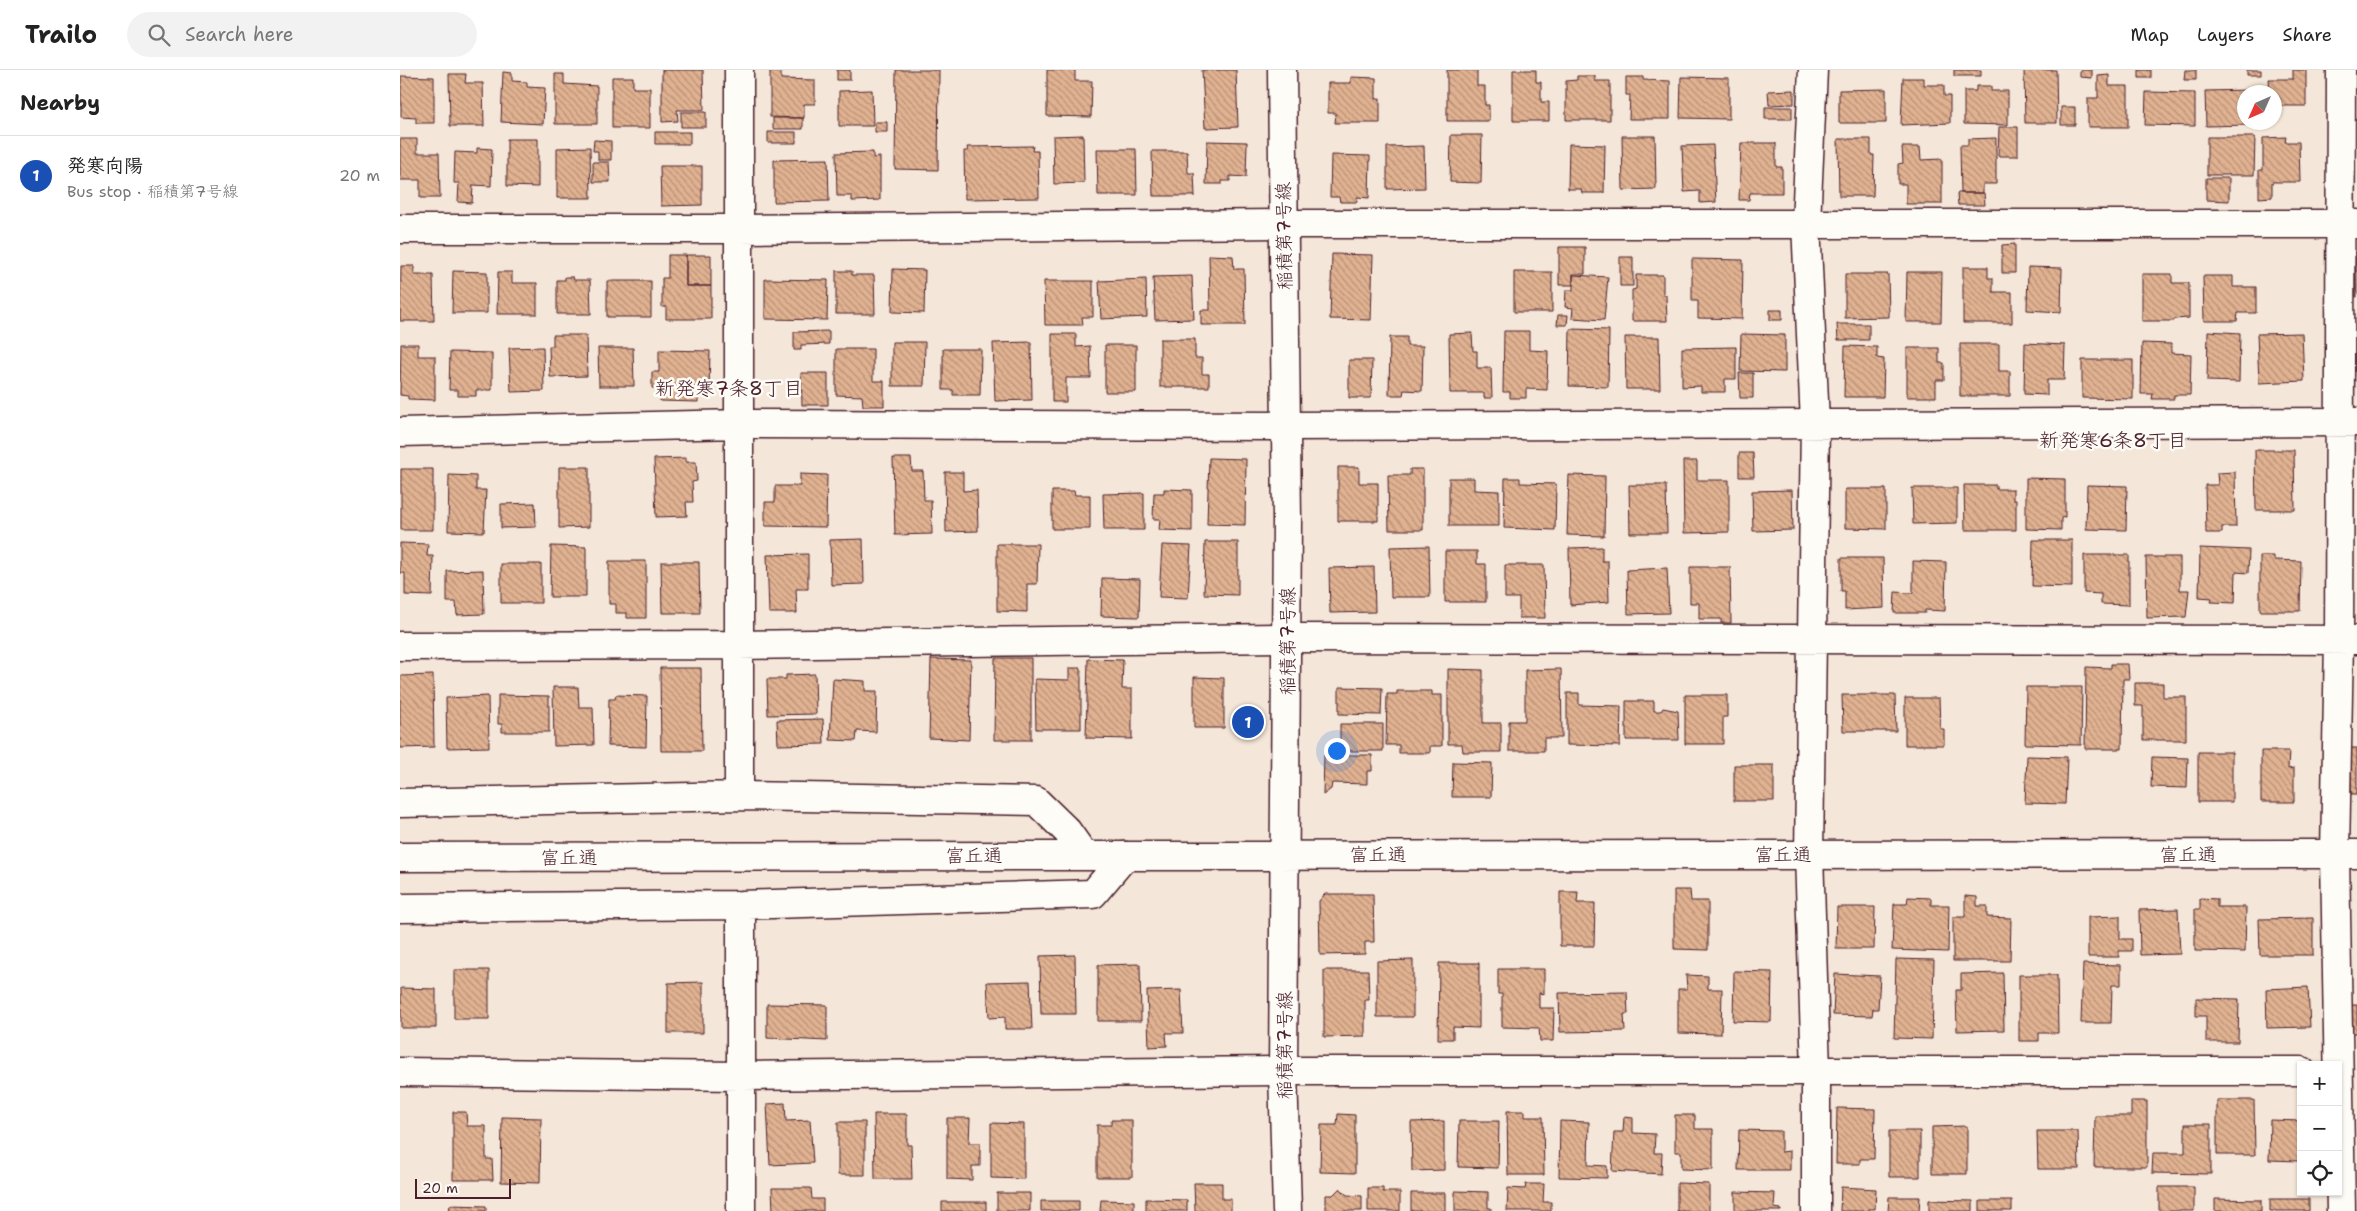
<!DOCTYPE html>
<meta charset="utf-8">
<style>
:root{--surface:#fff;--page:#f2f2f2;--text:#222;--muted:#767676;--line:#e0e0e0;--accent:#2563eb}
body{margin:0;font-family:"Shantell Sans","Klee One",sans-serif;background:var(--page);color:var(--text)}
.controls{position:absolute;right:15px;bottom:15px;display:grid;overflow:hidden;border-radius:0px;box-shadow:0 1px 4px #0004}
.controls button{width:45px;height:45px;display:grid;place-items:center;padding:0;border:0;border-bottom:1px solid var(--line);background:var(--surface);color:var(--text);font:25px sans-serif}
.compass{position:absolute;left:1837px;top:15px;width:45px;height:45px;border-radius:50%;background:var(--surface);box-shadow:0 1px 4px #0004;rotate:225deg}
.scale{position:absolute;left:15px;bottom:12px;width:96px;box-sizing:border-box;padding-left:5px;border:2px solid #4a1f2b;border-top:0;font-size:14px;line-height:18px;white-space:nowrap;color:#4a1f2b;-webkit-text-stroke:4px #fdfcf7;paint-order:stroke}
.you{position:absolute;left:936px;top:680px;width:18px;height:18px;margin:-12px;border:4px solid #fff;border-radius:50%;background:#1a73e8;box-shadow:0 0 0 8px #1a73e833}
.badge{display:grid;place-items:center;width:32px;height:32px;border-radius:50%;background:var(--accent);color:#fff;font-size:16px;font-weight:700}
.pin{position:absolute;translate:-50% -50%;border:2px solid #fff;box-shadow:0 1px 5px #0006}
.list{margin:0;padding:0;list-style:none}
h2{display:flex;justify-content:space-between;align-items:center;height:65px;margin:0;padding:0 20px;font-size:21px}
h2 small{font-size:16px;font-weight:400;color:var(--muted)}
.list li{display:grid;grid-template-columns:32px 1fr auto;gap:15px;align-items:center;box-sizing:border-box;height:80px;padding:0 20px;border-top:1px solid var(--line)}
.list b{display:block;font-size:19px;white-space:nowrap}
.list p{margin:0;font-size:16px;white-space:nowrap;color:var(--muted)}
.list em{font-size:16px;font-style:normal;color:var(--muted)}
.icon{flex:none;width:28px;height:28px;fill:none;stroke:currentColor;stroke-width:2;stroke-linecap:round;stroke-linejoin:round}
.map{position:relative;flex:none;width:1957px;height:1141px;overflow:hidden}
header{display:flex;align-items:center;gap:30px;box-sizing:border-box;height:70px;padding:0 25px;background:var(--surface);border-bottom:1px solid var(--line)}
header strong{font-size:24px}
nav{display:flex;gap:28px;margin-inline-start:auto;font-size:18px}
.search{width:350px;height:45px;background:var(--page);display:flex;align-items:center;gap:12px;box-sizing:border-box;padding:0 18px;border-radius:28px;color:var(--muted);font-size:19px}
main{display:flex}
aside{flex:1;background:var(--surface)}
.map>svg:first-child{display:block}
.building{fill:url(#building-back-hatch);stroke:#4a1f2b}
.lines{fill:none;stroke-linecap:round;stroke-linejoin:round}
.street-casing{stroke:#4a1f2b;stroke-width:31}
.secondary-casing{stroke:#4a1f2b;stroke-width:31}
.street{stroke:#fdfcf7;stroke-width:28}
.secondary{stroke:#fdfcf7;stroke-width:28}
.labels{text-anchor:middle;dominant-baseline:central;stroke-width:5;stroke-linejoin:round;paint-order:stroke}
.street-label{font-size:19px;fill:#4a1f2b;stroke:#fdfcf7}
.neighbourhood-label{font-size:20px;fill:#4a1f2b;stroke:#fdfcf7}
</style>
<header>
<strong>Trailo</strong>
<div class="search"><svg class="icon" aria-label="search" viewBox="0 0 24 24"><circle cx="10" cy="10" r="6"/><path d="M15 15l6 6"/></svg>Search here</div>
<nav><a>Map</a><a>Layers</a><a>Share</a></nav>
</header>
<main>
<aside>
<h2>Nearby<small></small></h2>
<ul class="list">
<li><span class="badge" style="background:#1a4fb4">1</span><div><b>発寒向陽</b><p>Bus stop · 稲積第7号線</p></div><em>20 m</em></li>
</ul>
</aside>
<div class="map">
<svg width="1957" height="1141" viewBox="0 0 1957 1141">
<defs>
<pattern id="building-back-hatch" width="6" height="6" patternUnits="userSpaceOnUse" patternTransform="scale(1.25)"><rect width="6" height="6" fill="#e0b291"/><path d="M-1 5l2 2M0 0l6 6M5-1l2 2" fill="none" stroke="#b89077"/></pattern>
</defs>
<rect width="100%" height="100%" fill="#f4e6d8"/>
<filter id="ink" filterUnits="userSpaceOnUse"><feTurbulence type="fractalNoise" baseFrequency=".02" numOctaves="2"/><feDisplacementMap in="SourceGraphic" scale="10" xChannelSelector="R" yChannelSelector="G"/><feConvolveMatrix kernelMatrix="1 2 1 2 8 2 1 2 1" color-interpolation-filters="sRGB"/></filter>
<g filter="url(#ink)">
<path class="building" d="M262 0H303L304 40H277L278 51 262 52Z
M437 0H450V10H437Z
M496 0H539L538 100 495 99Z
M647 0H675V11H692L691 47 647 46Z
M802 0H836L838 57 805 58Z
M1047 0H1077V16H1085V35H1089V51H1047Z
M1113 0H1136V12H1141V32H1149V51H1113Z
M1554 0H1581V6H1554Z
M1624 0H1656L1657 53H1625Z
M1680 0H1692V8L1680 7Z
M1739 0H1751V8H1739Z
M1785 0H1796V10H1784Z
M1847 0H1861V5H1847Z
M1893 0H1906V36H1874V22H1870L1869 9H1893Z
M370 1H381V9L415 10V34H404V48L370 47Z
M103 2 112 3V11L127 12V17L145 18 143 54 101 52Z
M49 4H66L65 13H83L84 56H50Z
M155 4H164V14L197 16V54H155Z
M1709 5V16H1728V57H1688V28H1698V6Z
M1 6 34 7V53H16V48L1 47Z
M1177 6H1195V11H1210V50H1166V11L1177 10Z
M212 7H233V18H250V58H212Z
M951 7 976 8V29L980 28V53H935L936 43H928V13H951Z
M1226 7H1243V10L1270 11V49H1229L1230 25H1226Z
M1281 7 1329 8V49L1280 48Z
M1503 8H1524V15H1544V26H1550V53L1501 55Z
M1576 16H1591V21H1608V55L1564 54V21H1576Z
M1486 19V53H1439V20Z
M472 20 473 56H439V21Z
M1394 20V34L1369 35 1368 21Z
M1849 20V22H1844V52H1850V55L1806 56 1805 21Z
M1746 22 1795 23V56L1745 55Z
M1365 37H1392V49H1365Z
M1661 37H1675V55H1661Z
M281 42H306V57H281Z
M373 48H403V59H373Z
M475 52H487V62H475Z
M1599 57H1618V86H1598Z
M255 62H290V74H255Z
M368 62H396V73H368Z
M683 65 684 113 654 114 653 66Z
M1051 65H1082L1081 113 1050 112Z
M1222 66H1255L1256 119 1223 120Z
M1807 67H1855L1854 105H1807Z
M1886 67 1885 72H1899L1900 112H1872V127L1859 128V100H1863V68Z
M1596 68V114H1583V123H1561L1560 75H1568V69Z
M0 69H17V83H39L40 128H20V110H0Z
M107 69H138V117L107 116Z
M1438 69H1471V85H1474L1473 126H1439Z
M194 70 211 71V90H198V81H193Z
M807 71 847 72 846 107 830 106V111H822V114H806Z
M1341 73H1376V97H1382V123H1350L1349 130H1339Z
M1169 74 1205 75 1204 123H1182L1181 119H1168Z
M1313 75 1316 132 1300 133V121L1284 122 1282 76Z
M633 76 632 81H638L639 128 565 129 564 81H568L567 77Z
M1024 76 1025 118 987 119V77Z
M190 77 191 128H157V78Z
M1502 77H1520L1521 90 1542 89V134H1506V114H1498V94L1503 93Z
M77 78 92 79 91 116 73 115 72 133 58 132 59 113H54L55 82 77 83Z
M697 79H736L737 125H698Z
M752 81H787L788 103H794L795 126H753Z
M473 82V88L480 87V130L452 131V126H437L436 83Z
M931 85 970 86 969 128 957 127V132H940L939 127H930Z
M428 89 429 131 374 132V90Z
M193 92H209L210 112H193Z
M260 96H302V135L261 136Z
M1806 108H1829V131L1806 130Z
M1557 123H1584L1585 135H1558Z
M1615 174V203H1602V175Z
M1159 177H1185V204H1173V215H1159Z
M1955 182H1957V227H1956Z
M932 184 973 185 971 250 930 249Z
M268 185H286V216H311V249H266V237H262V208H268Z
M286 185H311V216H286Z
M809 185 833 186 834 199H844L845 255H801V240H810Z
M1220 187H1233V216H1220Z
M1292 189 1343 190 1342 249 1298 248V231H1292Z
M1 196H14V205H33L34 251H0Z
M1563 197H1588V208H1593V222H1612V253H1563Z
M1628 197 1662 198 1661 242 1627 240Z
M493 199 525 200 524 243 492 242Z
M53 201 87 202V243H52Z
M436 201H452V205H474L475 244H436Z
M98 202H112V213H137V244H97Z
M1114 202H1152V242H1114Z
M1507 202H1542L1541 252H1506Z
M1445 204H1488L1489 247 1445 248Z
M1742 204H1772V213H1789V248L1774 249V251H1742Z
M1173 205 1208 207 1204 250 1172 248 1173 238 1165 237 1166 220H1173Z
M1236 205H1263V225H1266L1267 251H1232V220L1236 219Z
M792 206 794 249 755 250 753 207Z
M1803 206H1833V217H1856V243H1838L1837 251H1804Z
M165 207H173L174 210H190L191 244H157V210H165Z
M365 209 428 210 427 250 365 249Z
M746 209 747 247 701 249 699 211Z
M207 211H251V247H207Z
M644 211H693V247H682L683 255H645Z
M1370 240H1382V250H1370Z
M1158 245H1168L1167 255H1157Z
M1437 254H1469V270H1438Z
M1170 259 1209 260 1208 317 1169 316Z
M429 261V274L401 275V280H394V262Z
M1104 261H1129V280L1148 281 1147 320 1126 319V328H1110V322H1103Z
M1808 261 1840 263 1839 312 1807 311Z
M1072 263 1073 281H1077V298H1091L1092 328H1084V323H1050L1049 264Z
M1902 263 1904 311 1859 313 1857 264Z
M652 264H676V277L690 276 691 308H666V332H652Z
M1341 264 1385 265V302L1340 301Z
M153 265H186L187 306 150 307 149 276H153Z
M990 267H1007V276H1023L1022 321 1004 320 1003 325H989Z
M1225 267H1259L1260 319H1226Z
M760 269H795V288H802V304H809V317H760Z
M492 272H525L524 316H492Z
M631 272 632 330 595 331 593 273Z
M1625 273 1665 275 1664 310H1647V325L1624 324Z
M1742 273 1771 274V283L1791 284 1790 325H1774V329H1752L1753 324H1741Z
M1 274H18V286H35V330L8 329V326L0 325Z
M1560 274H1599V301H1610V326H1560Z
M705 275H736V322H705Z
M1445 276 1477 277V288L1484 289 1483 327H1444Z
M143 277 144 321 111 322 109 278Z
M1336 277V309H1325V322H1301V316L1282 317V278Z
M198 278H233L234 316H199Z
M1507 278H1539V293H1544V310H1536V327H1507Z
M436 279H473V311H484V336H463L462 326 436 325Z
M543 279H581L580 325H553V320H543Z
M259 280 310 281 309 322H298V332L260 331V318H252V302H259Z
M50 282 92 283V320H76V326H58V320H49Z
M949 290H972L971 328H949Z
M1682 290H1733V329L1682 328Z
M401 303H428V335H402Z
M1339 303H1353V328H1340Z
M1855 380H1894L1895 440H1856Z
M1339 383H1353L1354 407H1339Z
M286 388V392H296L297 411 292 412 293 432H286L287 446 256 447 254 389Z
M493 388H511L512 401H523L524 430H531L532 464 495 465Z
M809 388 846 389 845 455 807 454Z
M1283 391H1297V410H1329V462L1284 463Z
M159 397H189V457L159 458Z
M938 397H959V413H978V451H938Z
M1 399H33V460H1Z
M1010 399H1023V460H989L988 405H1010Z
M545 402H563V421L577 420 578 461 546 462Z
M1835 402 1836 457H1822V463H1806L1805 415H1818L1817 403Z
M400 404 427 405 426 457 365 456V432H375V416H400Z
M49 405 76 406V420H86L84 462 48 461Z
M1169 405 1205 406 1204 466 1167 465Z
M1049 408H1074V420L1099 421V456H1049Z
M1105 408H1120V413L1156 414 1155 460 1104 458Z
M1626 408 1665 409V447L1661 448V460L1626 459Z
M1229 415H1266L1267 463H1230Z
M1564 415H1596V419H1613V430H1616V460H1565Z
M1687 415 1727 416 1726 460 1686 459Z
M1512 418H1557V453L1513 454Z
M764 419 792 420V461L759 460 760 449H753L754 423H764Z
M1445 419H1486V459L1445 458Z
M1392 420 1393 460 1353 461 1352 421Z
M652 421H674L675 425H690V459H652Z
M744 423V460H704L703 424Z
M135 433 136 457 101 458V434Z
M463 469 464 514 431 515 430 470Z
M1633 470H1672V517L1632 516Z
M805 472H838V525L804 524Z
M0 473 28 474 27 486H33L32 526 5 525V503H0Z
M597 474H638L637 514H627V542L597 541Z
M762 475 791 476 788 528 759 527Z
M151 476 186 477V527H150Z
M1029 476 1030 527H991L990 477Z
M1202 477V491H1208L1209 532 1170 535 1169 478Z
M1800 478 1849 480 1848 503 1836 502 1835 533 1811 532 1812 528 1799 527Z
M1045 481H1077V494H1086V532H1045Z
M408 484V519H396L397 543H369L367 485Z
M1684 485H1729V535L1701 534V524L1684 523Z
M1860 486H1874V490L1901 491 1900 541H1860Z
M1746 487H1780V520H1789L1786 547 1747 548Z
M1441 488H1483L1484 538 1445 540V521H1441Z
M209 491H246V548H227V543H216V534H209Z
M1513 491 1546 492 1545 541 1525 540V543H1494L1495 522 1513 523Z
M261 492H299L300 543H262Z
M101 494H141V533H101Z
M1105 495H1144L1145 548H1119V528H1105Z
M974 497 975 542 930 543 929 498Z
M1290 497H1330L1331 553H1321V549H1299V533H1290Z
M1267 498 1269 543 1228 544 1227 500Z
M83 500 84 544 57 545 56 532H47V501Z
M702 508 740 509 739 547 701 546Z
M595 588H631V670H594Z
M531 589 571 590 569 670 529 668Z
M688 589 723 590 722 619H732V669L686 668Z
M1711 594H1728L1729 609H1723L1722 679H1685L1686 597 1711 598Z
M260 598H301L302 681H261Z
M669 598H681V659H636L635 609 669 610Z
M1048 599 1083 600V653H1101V682H1063L1062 674H1048Z
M1161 599 1162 668H1144V681H1109V651H1125V600Z
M415 604 416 644 368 645 367 609H386V605Z
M33 605 34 677 0 678V606Z
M794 607 824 608V658H794Z
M433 609 465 611V621H477L476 662 457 661 456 671 430 670Z
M1735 613H1763V627H1786V670H1743V636H1735Z
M153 617H178L179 637H193L194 675 154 676Z
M939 617 982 618 981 645 939 644Z
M1626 617H1682L1681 675 1625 674Z
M997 621H1032V625H1042V676H1030V683H999V675H986L987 624H997Z
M1167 623H1179V635L1221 636 1220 676 1167 675Z
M98 625 149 626V662H102V654H98Z
M216 625 247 626 246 677 208 676 209 629H215Z
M1285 625H1327V647H1323V674H1285Z
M1442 625H1495L1496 661H1443Z
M88 626 89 677 47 678 46 628Z
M1505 628H1539L1540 659H1544V675H1505Z
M1226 631H1254V641H1261L1263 638 1278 641 1279 670H1226Z
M423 649 424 674 378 675 377 650Z
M940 654H983V681H940Z
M1951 678H1957V724H1951Z
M1861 681H1889L1888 699 1894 698V732H1861Z
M1798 682H1832V732H1798Z
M924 685H972V701H967V714L932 713 931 719 923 725Z
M1627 686 1667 687 1665 734 1625 733Z
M1752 687 1788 688 1787 718 1751 717Z
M1053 692 1092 693 1091 727H1052Z
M1334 695H1374V731H1334Z
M1274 820H1290L1291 831H1308V880L1274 879Z
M1160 822H1178L1177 833H1195L1194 876H1160Z
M925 824H973L974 872H965V884L920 885 919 831Z
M1565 826 1577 827V836H1587V847L1611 848 1610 891H1553V847H1565Z
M1508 827 1531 828V835H1549L1548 882 1492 880 1494 834H1507Z
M1800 828 1817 829V837H1846L1845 882 1795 881V839H1800Z
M1437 837H1475L1474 879H1436Z
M1778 839 1780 884 1740 885 1739 840Z
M1720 846V869H1732V881H1719V887H1688V847Z
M1913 848V885H1860L1859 849Z
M675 885 676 944H641L640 886Z
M1496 889 1534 890 1532 969 1494 968Z
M1013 890V947H977V891Z
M1039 893H1079V958L1053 957V969H1038Z
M740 894 741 951H698V895Z
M1683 894 1721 895V915H1712L1711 953H1681Z
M1098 899H1144V924L1139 923V938H1154L1153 971H1140L1139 958 1102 957V924H1098Z
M54 900H89V949H54Z
M924 900H968L969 930H965V966L924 967Z
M1334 901 1372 902 1371 952 1333 951Z
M1603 903 1604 960 1557 961 1556 920H1561V904Z
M1435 904 1480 906 1478 939H1473L1472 946 1433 945Z
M1286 905 1308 906V919H1322L1321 964 1278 963V919H1287Z
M1619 905H1657L1658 963H1639V971H1619Z
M630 911 632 959H605V947L589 948 587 912Z
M303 912V963H268V913Z
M1908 917 1910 957 1867 958 1866 919Z
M1 918 36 919V958H1Z
M781 920 783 963H766L767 976 749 977 747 921Z
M1227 922 1228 944H1224L1225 961 1160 962 1159 923Z
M1796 928 1839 929 1838 972H1806V946H1796Z
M367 934 427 935V971L367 968Z
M1952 935H1957V963H1951Z
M1817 1030H1854L1855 1085H1817Z
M1731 1031H1747V1097H1694L1695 1046H1731Z
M385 1033 386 1051 410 1050 413 1093 370 1095 367 1034Z
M1437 1038 1475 1039 1474 1089H1460V1094H1436Z
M1107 1041H1125V1047H1143L1144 1105H1108Z
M53 1042H66L67 1056H86V1089H92L93 1110H53Z
M474 1044H507V1075H511L512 1109H475Z
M938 1044 955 1045V1103L920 1102 921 1055H937Z
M1275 1045H1295V1059H1313V1100L1281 1099V1082H1275Z
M102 1047 141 1048 140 1113 101 1112Z
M1224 1047 1233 1048V1063L1255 1064 1254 1083H1262L1261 1104 1212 1101 1214 1062H1223Z
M547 1048H570L569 1073H580V1096H572V1110L547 1109Z
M711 1050H732V1107H697V1055H711Z
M1870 1050 1901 1051 1899 1091 1869 1090Z
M1044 1051V1100L1012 1101 1011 1052Z
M1059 1051H1099L1098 1098 1058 1097Z
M1160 1051 1189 1052 1188 1095 1207 1096V1108L1159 1107Z
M438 1052H465V1105H438Z
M591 1053 624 1054V1109L591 1108Z
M1785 1054H1811V1104L1752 1103 1753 1083H1785Z
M1567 1056V1104H1532V1057Z
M1339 1060 1381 1061V1082L1390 1081V1100H1338Z
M1489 1061H1520V1107H1489Z
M1637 1061H1678L1679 1099H1638Z
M794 1113H822V1129H831V1141H795Z
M1277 1113 1309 1114V1141H1277Z
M1126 1114H1144L1143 1132H1151V1141H1107L1108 1118 1125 1119Z
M1441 1117 1476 1119 1475 1139H1469V1141H1440Z
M1759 1117H1794V1141H1759Z
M372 1118H411L412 1129H423V1141H373Z
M940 1118 947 1125 962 1126V1141H926V1125H933Z
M968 1118H983V1122H1000V1141H968Z
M1055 1121 1088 1122V1138H1091V1141H1055Z
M1335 1122 1375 1123 1374 1138 1381 1139V1141H1335Z
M597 1123H630V1141H597Z
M1011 1123H1045V1141H1011Z
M1489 1127H1520L1519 1141H1488Z
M746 1129 787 1130V1141H746Z
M1815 1129 1861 1130V1141H1815Z
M1870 1129H1909V1141H1870Z
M701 1130 734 1131V1141H700Z
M1529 1130 1573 1131V1141H1529Z
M641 1131H679V1141H641Z
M1580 1131H1612V1141H1580Z
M542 1132H586V1141H542Z
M50 1135 86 1136V1141H49Z"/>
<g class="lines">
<defs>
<path id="street" d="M1413 0 1406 153 1415 353 1409 784 1416 1001V1141
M0 159H339L884 154H1957
M0 362 339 354 886 356 1957 352
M0 576 339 575 887 568 1957 570
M339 726V0
M0 733 339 726 636 731 667 761 684 785
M341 835V1141
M0 838 341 835 693 824 725 786
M0 1002 340 1006 883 1001H1901
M1941 1141 1935 784 1939 570 1941 0"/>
<path id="secondary" d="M882 0 887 450 883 1001 887 1141
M0 787 1957 784"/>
</defs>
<use href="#street" class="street-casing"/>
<use href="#secondary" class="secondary-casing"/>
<use href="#street" class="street"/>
<use href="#secondary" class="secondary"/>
</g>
</g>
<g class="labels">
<g class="street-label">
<text transform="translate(884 166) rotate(-91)">稲積第7号線</text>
<text transform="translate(887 571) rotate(-90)">稲積第7号線</text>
<text x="978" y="784">富丘通</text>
<text x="1383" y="784">富丘通</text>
<text x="1788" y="784">富丘通</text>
<text x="574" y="785">富丘通</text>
<text x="169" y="787">富丘通</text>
<text transform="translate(884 975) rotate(-90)">稲積第7号線</text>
</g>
<g class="neighbourhood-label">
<text x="329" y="318">新発寒7条8丁目</text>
<text x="1713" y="370">新発寒6条8丁目</text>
</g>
</g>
</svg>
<div class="controls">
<button>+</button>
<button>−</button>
<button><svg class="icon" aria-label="locate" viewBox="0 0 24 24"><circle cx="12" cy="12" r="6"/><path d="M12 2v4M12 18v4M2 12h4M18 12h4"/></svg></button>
</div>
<svg class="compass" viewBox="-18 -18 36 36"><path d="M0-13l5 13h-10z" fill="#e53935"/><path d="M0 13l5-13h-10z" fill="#767676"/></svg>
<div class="scale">20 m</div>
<div class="you"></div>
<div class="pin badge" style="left:848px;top:652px;background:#1a4fb4">1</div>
</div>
</main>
